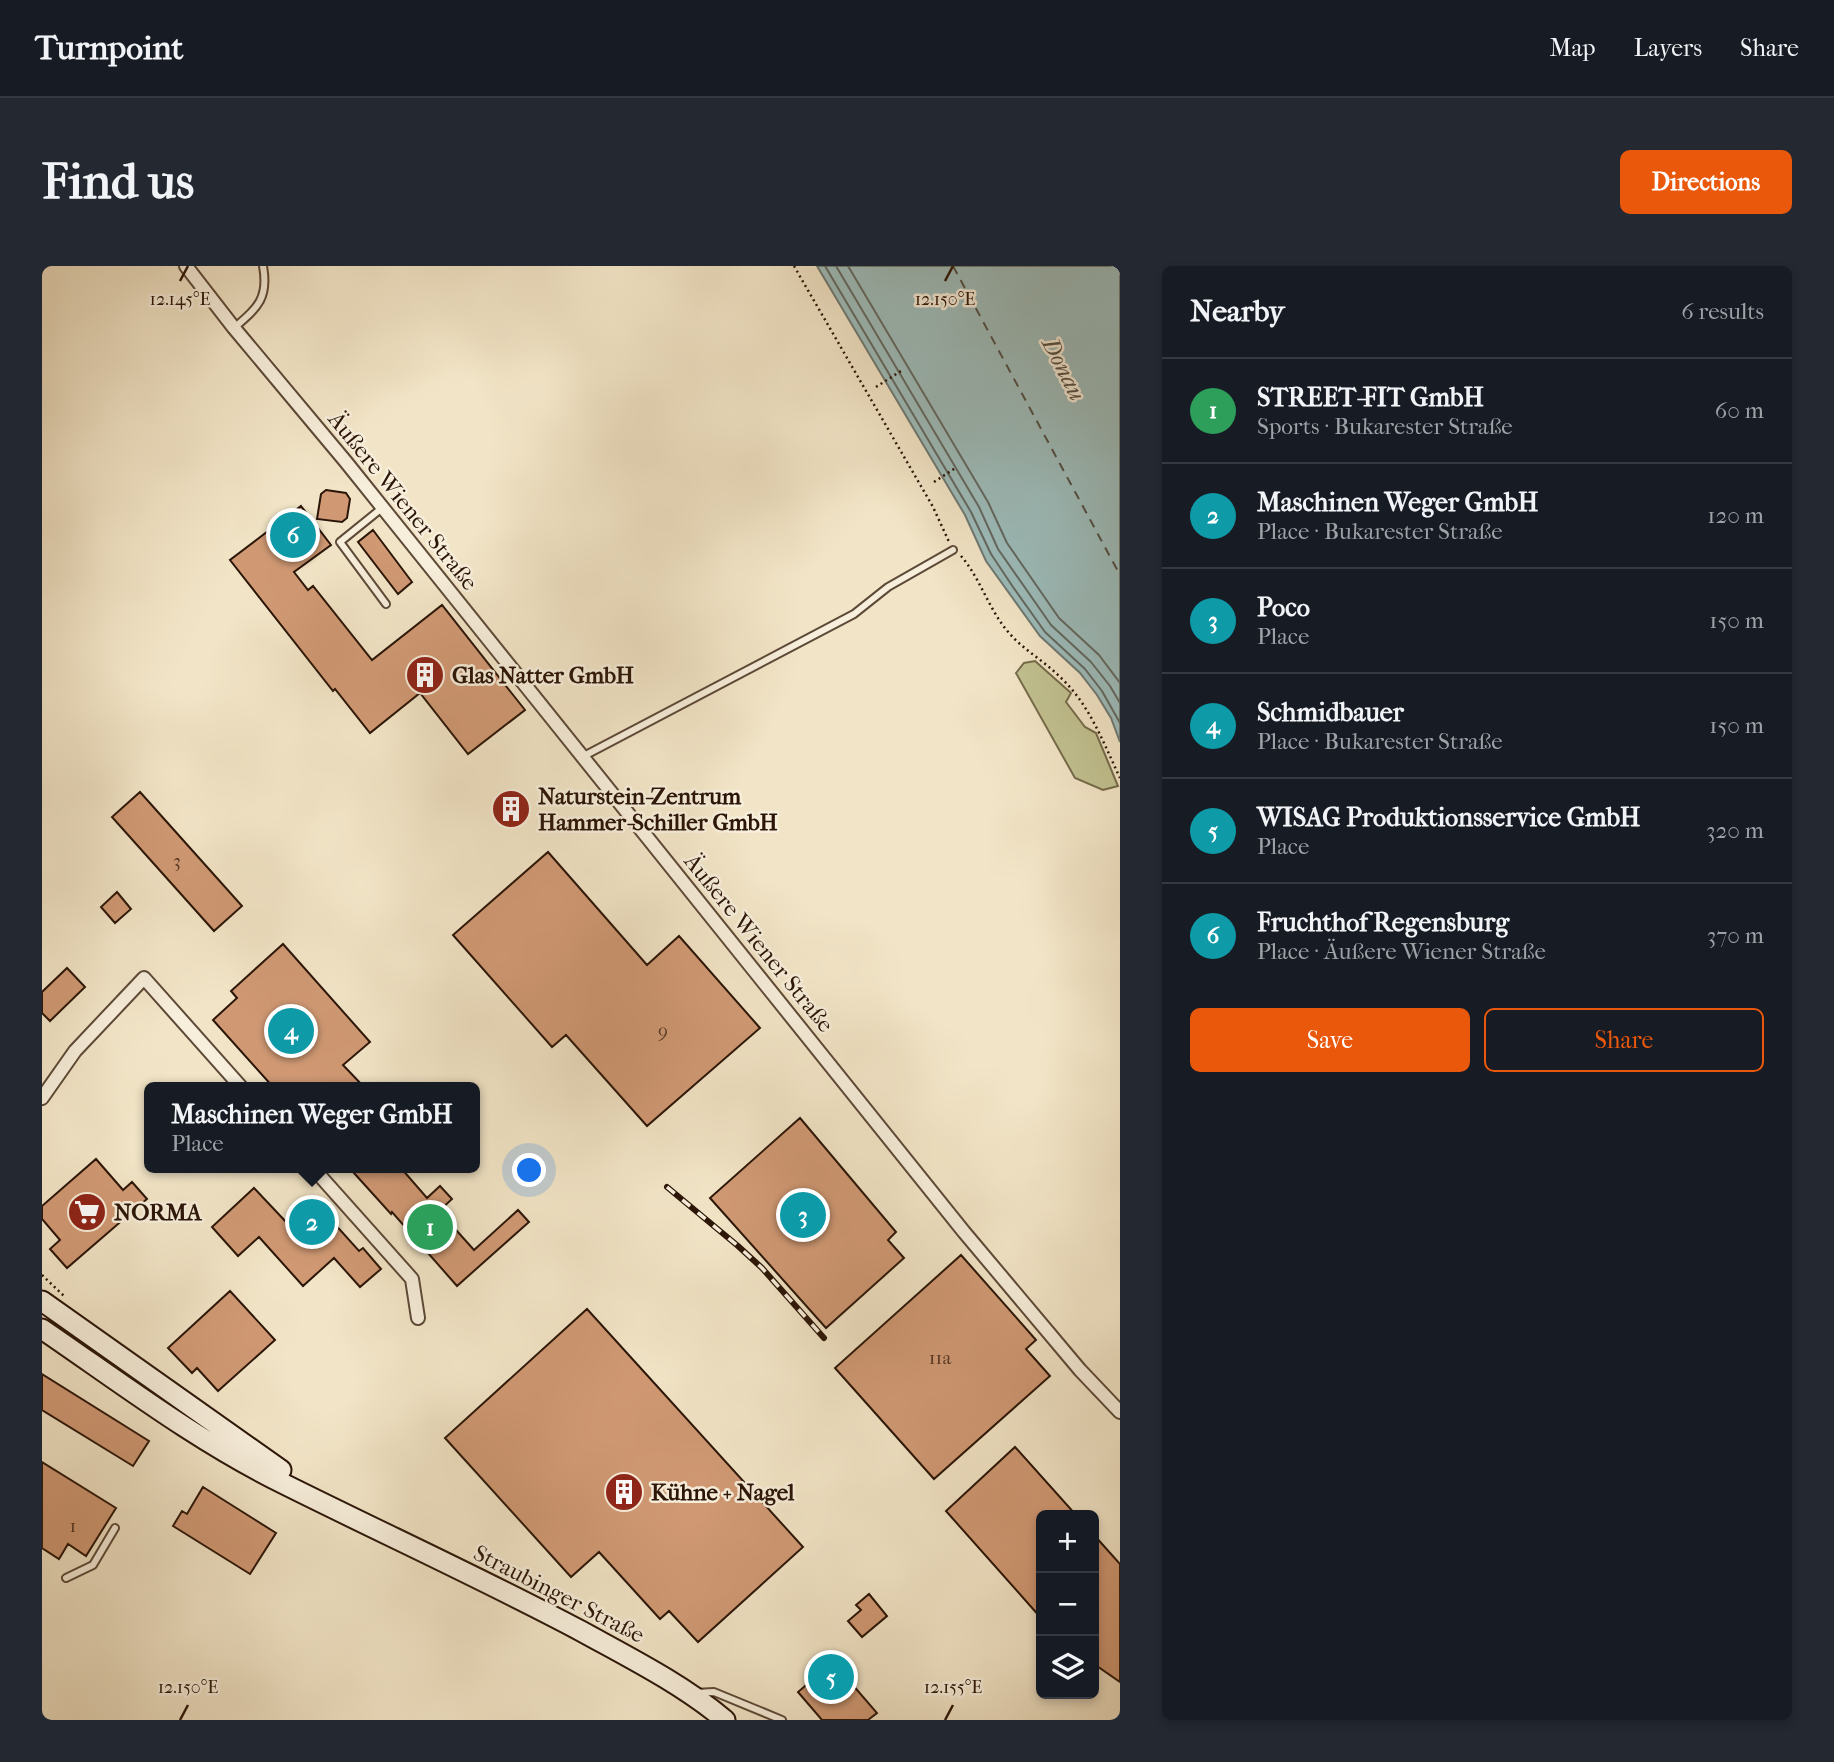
<!DOCTYPE html>
<meta charset="utf-8">
<style>
:root{--surface:#171b24;--page:#242831;--text:#f1f3f6;--muted:#9ea1a6;--line:#363941;--accent:#ea580c}
body{margin:0;font-family:"IM FELL French Canon",serif;background:var(--page);color:var(--text)}
.controls{position:absolute;right:21px;bottom:21px;display:grid;overflow:hidden;border-radius:10px;box-shadow:0 4px 10px #0003}
.controls button{width:63px;height:63px;display:grid;place-items:center;padding:0;border:0;border-bottom:2px solid var(--line);background:var(--surface);color:var(--text);font:35px sans-serif}
.you{position:absolute;left:488px;top:905px;width:24px;height:24px;margin:-18px;border:5px solid #fff;border-radius:50%;background:#1a73e8;box-shadow:0 0 0 10px #1a73e833}
.badge{display:grid;place-items:center;width:46px;height:46px;border-radius:50%;background:var(--accent);color:#fff;font-size:23px;font-weight:700}
.pin{position:absolute;translate:-50% -50%;border:4px solid #fff;box-shadow:0 2px 7px #0006}
.popup{position:absolute;left:102px;top:816px;width:336px;height:91px;box-sizing:border-box;display:grid;place-content:center;border-radius:10px;background:var(--surface);filter:drop-shadow(0 2px 5px #0005);font-size:23px;white-space:nowrap;color:var(--muted)}
.popup b{font-size:26px;color:var(--text)}
.popup::after{content:'';position:absolute;left:50%;top:100%;margin-left:-14px;border:14px solid transparent;border-top-color:var(--surface)}
.list{margin:0;padding:0;list-style:none}
h2{display:flex;justify-content:space-between;align-items:center;height:91px;margin:0;padding:0 28px;font-size:30px}
h2 small{font-size:23px;font-weight:400;color:var(--muted)}
.list li{display:grid;grid-template-columns:46px 1fr auto;gap:21px;align-items:center;box-sizing:border-box;height:105px;padding:0 28px;border-top:2px solid var(--line)}
.list b{display:block;font-size:26px;white-space:nowrap}
.list p{margin:0;font-size:23px;white-space:nowrap;color:var(--muted)}
.list em{font-size:23px;font-style:normal;color:var(--muted)}
.actions{display:flex;gap:14px;padding:21px 28px}
.actions a{flex:1;padding:16px 0;border:2px solid var(--accent);border-radius:10px;text-align:center;font-size:24px;color:var(--accent)}
.actions .main{background:var(--accent);color:#fff}
.icon{flex:none;width:38px;height:38px;fill:none;stroke:currentColor;stroke-width:2;stroke-linecap:round;stroke-linejoin:round}
.map{position:relative;flex:none;width:1078px;height:1454px;overflow:hidden;border-radius:10px}
header{display:flex;align-items:center;gap:42px;box-sizing:border-box;height:98px;padding:0 35px;background:var(--surface);border-bottom:2px solid var(--line)}
header strong{font-size:33px}
nav{display:flex;gap:38px;margin-inline-start:auto;font-size:24px}
.intro{display:flex;align-items:center;justify-content:space-between;box-sizing:border-box;height:168px;padding:0 42px}
h1{margin:0;font-size:49px}
.button{padding:18px 32px;border-radius:10px;background:var(--accent);color:#fff;font-size:24px;font-weight:700}
main{display:flex;gap:42px;padding:0 42px}
aside{flex:1;background:var(--surface);border-radius:10px;box-shadow:0 4px 10px #0003}
.map>svg:first-child{display:block}
.green{fill:#c2c291;stroke:#766c4c;stroke-width:2}
.water{fill:#9dbdbc;stroke:#6f7a74;stroke-width:2}
.lines{fill:none;stroke-linecap:round;stroke-linejoin:round}
.shore{stroke:#646962;stroke-width:2}
.ferry{stroke:#535046;stroke-width:2;stroke-dasharray:9 7;stroke-linecap:butt}
.building{fill:#d09974;stroke:#2b1507;stroke-width:2}
.lane-casing{stroke:#5d4937;stroke-width:10}
.street-casing{stroke:#5d4937;stroke-width:16}
.secondary-casing{stroke:#2b1507;stroke-width:23}
.path{stroke:#2b1507;stroke-width:2.5;stroke-dasharray:2 3.5;stroke-linecap:butt}
.lane{stroke:#f7eedb;stroke-width:6}
.street{stroke:#f7eedb;stroke-width:12}
.secondary{stroke:#f7eedb;stroke-width:19}
.rail-casing{stroke:#2b1507;stroke-width:6}
.rail{stroke:#f7eedb;stroke-width:3.5;stroke-dasharray:10;stroke-linecap:butt}
.ticks{fill:none;stroke:#2b1507;stroke-width:2.5}
.labels{text-anchor:middle;dominant-baseline:central;stroke-width:5;stroke-linejoin:round;paint-order:stroke}
.number-label{font-size:19px;fill:#543622}
.street-label{font-size:23px;fill:#2b1507;stroke:#f7eedb}
.poi-label{font-size:23px;font-weight:bold;fill:#2b1507;stroke:#f7eedb;text-anchor:start}
.water-label{font-size:24px;font-style:italic;fill:#535046;stroke:#f7eedb}
.ticks-label{font-size:18px;text-anchor:middle;fill:#2b1507;stroke:#f7eedb;stroke-width:5;stroke-linejoin:round;paint-order:stroke}
</style>
<header>
<strong>Turnpoint</strong>
<nav><a>Map</a><a>Layers</a><a>Share</a></nav>
</header>
<div class="intro"><h1>Find us</h1><a class="button">Directions</a></div>
<main>
<div class="map">
<svg width="1078" height="1454" viewBox="0 0 1078 1454">
<rect width="100%" height="100%" fill="#f2e5c7"/>
<filter id="stains"><feTurbulence type="fractalNoise" baseFrequency=".00286" numOctaves="4"/><feColorMatrix values="0 0 0 0 .2 0 0 0 0 .09 0 0 0 0 .02 0 0 0 .5 -.17"/></filter>
<radialGradient id="worn" r=".72"><stop offset=".6" stop-color="#630" stop-opacity="0"/><stop offset="1" stop-color="#630" stop-opacity=".3"/></radialGradient>
<path class="green" d="M993 395 1029 427 1024 436 1043 461 1054 467 1076 520 1061 524 1033 512 974 407 982 397Z"/>
<path class="water" d="M775 0H1078V476L1069 452 1055 429 1038 407 998 370 944 295 923 249Z"/>
<g class="lines">
<path class="shore" d="M783 0 929 246 949 288 971 321 1003 366 1043 403 1060 425 1078 457
M794 0 937 241 956 283 1009 359 1049 396 1068 420 1078 437
M806 0 946 236 965 277 1017 352 1057 389 1078 417"/>
<path class="ferry" d="M911 0 1078 309"/>
</g>
<path class="building" d="M284 224 304 227 308 233 305 252 300 256 275 253 279 228Z
M259 240 289 279 252 306 266 324 271 320 330 394 400 339 483 444 426 488 378 427 328 467 293 423 291 425 188 294Z
M331 264 370 316 356 328 316 276Z
M98 526 200 640 172 665 70 551Z
M506 586 605 699 637 670 718 762 605 860 524 769 510 781 411 669Z
M75 626 89 643 73 657 59 641Z
M241 678 328 776 301 799 322 821H231L171 754 195 732 189 725Z
M25 702 43 721 8 755 0 747V726Z
M758 852 854 966 846 974 862 992 784 1062 668 932Z
M54 893 81 924 90 916 105 933 25 1002 8 983 18 974 0 953V940Z
M318 902H359L385 932 398 920 410 933 397 945 432 984 476 944 487 956 415 1020 350 946 349 948 312 907Z
M212 922 246 958 272 935 317 985 321 982 339 1003 318 1021 292 992 261 1020 217 971 196 990 170 961Z
M919 989 994 1074 984 1083 1008 1110 892 1213 793 1102Z
M188 1025 233 1074 176 1125 155 1102 150 1107 126 1082Z
M545 1043 761 1281 656 1376 627 1345 618 1353 557 1286 529 1311 403 1172Z
M0 1108 107 1175 91 1200 0 1144Z
M973 1181 1034 1249H999V1352L904 1245Z
M0 1196 74 1242 44 1290 26 1278 17 1293 0 1282Z
M161 1221 234 1267 208 1308 131 1260 140 1245 145 1248Z
M1052 1269 1078 1298V1416L1052 1398Z
M827 1328 845 1350 820 1371 806 1355 819 1344 814 1339Z
M791 1396 835 1447 826 1454H780L756 1426Z"/>
<g class="lines">
<defs>
<path id="lane" d="M192 62C215 42 227 33 221 0
M340 242 298 276 344 338
M540 491 812 348 846 321 911 284
M24 1312 51 1299 73 1262
M653 1427 672 1426 740 1454"/>
<path id="street" d="M144 0 192 62 304 196 922 966 1038 1104 1078 1146
M0 832 33 785 102 712 199 821
M271 902 370 1013 376 1052"/>
<path id="secondary" d="M0 1035 239 1204
M0 1063C79 1117 155 1175 240 1217 340 1267 441 1313 539 1365 588 1392 640 1418 683 1454"/>
</defs>
<use href="#lane" class="lane-casing"/>
<use href="#street" class="street-casing"/>
<use href="#secondary" class="secondary-casing"/>
<path class="path" d="M752 0 891 241 908 278
M834 121 859 105
M892 216 915 201
M919 290C939 313 947 345 968 368 982 384 1002 395 1017 410 1047 437 1061 476 1078 512
M0 1009 23 1031"/>
<use href="#lane" class="lane"/>
<use href="#street" class="street"/>
<use href="#secondary" class="secondary"/>
<defs>
<path id="rail" d="M625 921 696 980 720 1002 782 1072"/>
</defs>
<use href="#rail" class="rail-casing"/>
<use href="#rail" class="rail"/>
</g>
<path class="ticks" d="M138 15 146 0M903 15 911 0M138 1454 146 1439M903 1454 911 1439"/>
<defs>
<symbol id="building-disc" viewBox="-11 -11 22 22"><circle r="9.5" fill="#8f2418" stroke="#f7eedb"/><path d="M-4-6H4V6H1V3H-1V6H-4ZM-2.5-4.3h1.7v1.8h-1.7ZM.8-4.3h1.7v1.8H.8ZM-2.5-1h1.7V.8h-1.7ZM.8-1h1.7V.8H.8Z" fill="#fff"/></symbol>
<symbol id="supermarket-disc" viewBox="-11 -11 22 22"><circle r="9.5" fill="#8f2418" stroke="#f7eedb"/><path d="M-6-5.5h2.5l.6 2H6L4.5 2H-2.5L-4.4-4H-6ZM-1.5 3.2a1.3 1.3 0 1 0 .1 0ZM3 3.2a1.3 1.3 0 1 0 .1 0Z" fill="#fff"/></symbol>
</defs>
<g fill-rule="evenodd">
<use href="#building-disc" x="361" y="387" width="44" height="44"/>
<use href="#building-disc" x="447" y="521" width="44" height="44"/>
<use href="#supermarket-disc" x="23" y="924" width="44" height="44"/>
<use href="#building-disc" x="560" y="1204" width="44" height="44"/>
</g>
<g class="labels">
<g class="number-label">
<text x="135" y="595">3</text>
<text x="621" y="765">9</text>
<text x="898" y="1092">11a</text>
<text x="31" y="1260">1</text>
</g>
<g class="street-label">
<text transform="translate(361 235) rotate(51)">Äußere Wiener Straße</text>
<text transform="translate(717 677) rotate(51)">Äußere Wiener Straße</text>
<text transform="translate(517 1328) rotate(27)">Straubinger Straße</text>
</g>
<g class="poi-label">
<text x="410" y="409">Glas Natter GmbH</text>
<text x="496" y="530">Naturstein-Zentrum<tspan x="496" dy="26">Hammer-Schiller GmbH</tspan></text>
<text x="72" y="946">NORMA</text>
<text x="609" y="1226">Kühne + Nagel</text>
</g>
<g class="water-label">
<text transform="translate(1022 103) rotate(63)">Donau</text>
</g>
</g>
<g class="ticks-label">
<text x="138" y="39">12.145°E</text>
<text x="903" y="39">12.150°E</text>
<text x="146" y="1427">12.150°E</text>
<text x="911" y="1427">12.155°E</text>
</g>
<rect width="100%" height="100%" filter="url(#stains)"/>
<rect width="100%" height="100%" fill="url(#worn)"/>
</svg>
<div class="controls">
<button>+</button>
<button>−</button>
<button><svg class="icon" aria-label="layers" viewBox="0 0 24 24"><path d="M12 4l9 5-9 5-9-5zM3 14l9 5 9-5"/></svg></button>
</div>
<div class="you"></div>
<div class="pin badge" style="left:388px;top:961px;background:#2e9e5b">1</div>
<div class="pin badge" style="left:270px;top:956px;background:#0f9aa8">2</div>
<div class="popup"><b>Maschinen Weger GmbH</b>Place</div>
<div class="pin badge" style="left:761px;top:949px;background:#0f9aa8">3</div>
<div class="pin badge" style="left:249px;top:765px;background:#0f9aa8">4</div>
<div class="pin badge" style="left:789px;top:1411px;background:#0f9aa8">5</div>
<div class="pin badge" style="left:251px;top:269px;background:#0f9aa8">6</div>
</div>
<aside>
<h2>Nearby<small>6 results</small></h2>
<ul class="list">
<li><span class="badge" style="background:#2e9e5b">1</span><div><b>STREET-FIT GmbH</b><p>Sports · Bukarester Straße</p></div><em>60 m</em></li>
<li><span class="badge" style="background:#0f9aa8">2</span><div><b>Maschinen Weger GmbH</b><p>Place · Bukarester Straße</p></div><em>120 m</em></li>
<li><span class="badge" style="background:#0f9aa8">3</span><div><b>Poco</b><p>Place</p></div><em>150 m</em></li>
<li><span class="badge" style="background:#0f9aa8">4</span><div><b>Schmidbauer</b><p>Place · Bukarester Straße</p></div><em>150 m</em></li>
<li><span class="badge" style="background:#0f9aa8">5</span><div><b>WISAG Produktionsservice GmbH</b><p>Place</p></div><em>320 m</em></li>
<li><span class="badge" style="background:#0f9aa8">6</span><div><b>Fruchthof Regensburg</b><p>Place · Äußere Wiener Straße</p></div><em>370 m</em></li>
</ul>
<div class="actions"><a class="main">Save</a><a>Share</a></div>
</aside>
</main>
